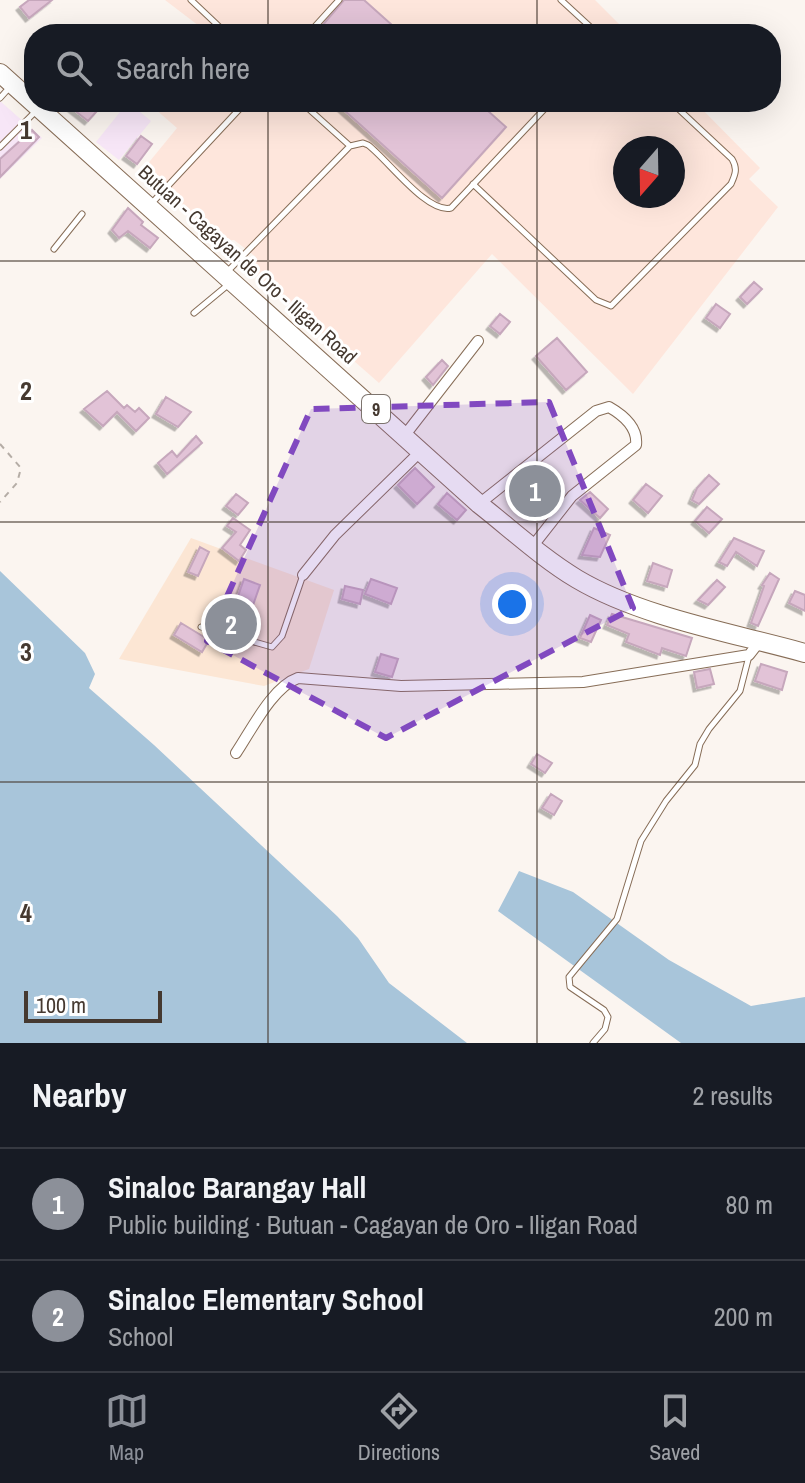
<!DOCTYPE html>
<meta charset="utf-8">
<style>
:root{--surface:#171b24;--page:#242831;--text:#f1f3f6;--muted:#9ea1a6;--line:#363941;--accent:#8c9099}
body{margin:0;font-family:"Archivo Narrow",sans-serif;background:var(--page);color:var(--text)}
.compass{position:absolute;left:613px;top:136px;width:72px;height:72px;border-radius:50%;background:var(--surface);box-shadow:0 8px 32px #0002;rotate:200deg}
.scale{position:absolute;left:24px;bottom:20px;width:138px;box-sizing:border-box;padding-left:8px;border:4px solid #453930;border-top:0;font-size:22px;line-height:28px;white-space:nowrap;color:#453930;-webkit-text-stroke:6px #fff;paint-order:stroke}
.you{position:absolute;left:512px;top:604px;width:28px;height:28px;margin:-20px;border:6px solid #fff;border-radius:50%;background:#1a73e8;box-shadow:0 0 0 12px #1a73e833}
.badge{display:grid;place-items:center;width:52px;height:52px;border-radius:50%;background:var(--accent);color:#fff;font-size:26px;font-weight:700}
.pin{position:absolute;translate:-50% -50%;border:4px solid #fff;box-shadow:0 2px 8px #0006}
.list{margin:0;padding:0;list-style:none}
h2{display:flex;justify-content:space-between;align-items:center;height:104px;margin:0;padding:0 32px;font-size:34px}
h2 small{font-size:26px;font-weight:400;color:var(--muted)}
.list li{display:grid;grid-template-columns:52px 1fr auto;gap:24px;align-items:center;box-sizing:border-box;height:112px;padding:0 32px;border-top:2px solid var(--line)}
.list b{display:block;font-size:30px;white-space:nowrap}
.list p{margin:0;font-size:26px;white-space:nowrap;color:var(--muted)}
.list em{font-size:26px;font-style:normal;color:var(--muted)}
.icon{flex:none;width:44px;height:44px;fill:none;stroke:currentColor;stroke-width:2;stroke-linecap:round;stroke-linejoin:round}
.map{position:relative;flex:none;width:805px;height:1043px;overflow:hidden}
.search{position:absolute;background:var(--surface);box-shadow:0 8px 32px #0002;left:24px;right:24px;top:24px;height:88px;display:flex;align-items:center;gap:20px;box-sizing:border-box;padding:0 28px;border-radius:32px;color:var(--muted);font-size:30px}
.sheet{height:328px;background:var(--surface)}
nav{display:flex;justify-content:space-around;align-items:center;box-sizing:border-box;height:112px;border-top:2px solid var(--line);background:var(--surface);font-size:22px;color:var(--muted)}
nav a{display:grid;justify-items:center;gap:4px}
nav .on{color:var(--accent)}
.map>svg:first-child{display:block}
.commercial{fill:#f7e6f7}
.industrial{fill:#fee6dc;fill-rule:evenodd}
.built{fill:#fce6d4}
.water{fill:#a8c5da}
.building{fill:#e2c3d7;stroke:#c6a7bc;stroke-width:2;filter:url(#shadow)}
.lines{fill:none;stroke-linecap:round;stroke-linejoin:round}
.service-casing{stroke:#876d57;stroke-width:7}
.minor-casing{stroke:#876d57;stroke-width:12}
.trunk-casing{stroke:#876d57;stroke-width:20}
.path{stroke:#b5ada6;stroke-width:2;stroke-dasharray:6 6;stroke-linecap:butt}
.service{stroke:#fff;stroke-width:5}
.minor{stroke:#fff;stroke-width:10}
.trunk{stroke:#fff;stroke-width:18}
.marked{fill:#8149c0;fill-opacity:0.2;stroke:#8149c0;stroke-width:6;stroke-dasharray:16 10;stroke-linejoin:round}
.grid{fill:none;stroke:#453930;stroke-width:2;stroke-opacity:0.55}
.labels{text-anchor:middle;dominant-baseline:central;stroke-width:6;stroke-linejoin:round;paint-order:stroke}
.shield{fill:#fff;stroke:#7d746e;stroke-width:2}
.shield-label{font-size:18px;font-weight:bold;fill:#453930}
.street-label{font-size:20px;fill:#453930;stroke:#fff}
.grid-label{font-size:26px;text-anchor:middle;font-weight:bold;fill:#453930;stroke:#fff;stroke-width:6;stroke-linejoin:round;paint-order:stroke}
</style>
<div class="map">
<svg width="805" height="1043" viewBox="0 0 805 1043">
<defs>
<filter id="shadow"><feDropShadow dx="-3.5" dy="3.5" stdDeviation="0" flood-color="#0004"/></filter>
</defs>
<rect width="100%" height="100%" fill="#fbf5f0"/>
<path class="commercial" d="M0 101 42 138 0 179Z
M128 102 151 121 119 160 96 142Z"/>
<path class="industrial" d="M165 0H595L629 34H200L203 29Z
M147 102H695L760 168 749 179 778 207 633 394 492 254 379 383 254 273 256 257 234 240 220 241 141 172 177 128ZM625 148H673V196H625Z"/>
<path class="built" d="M191 538 334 590 309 669 264 686 119 659Z"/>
<path class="water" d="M0 571 85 653 95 674 89 688 154 745 337 916 358 938 389 983 467 1043H0Z
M519 871 573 892 669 960 751 1006 805 997V1043H681L498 911Z"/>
<path class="building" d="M29 0H52L29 18 20 7Z
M344 0H364L402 34H315Z
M64 102H88L97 111 88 121Z
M335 102H478L506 127 442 198Z
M32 130 39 137 0 177V159Z
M141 136 152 144 137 164 126 156Z
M128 208 143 222 141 225 158 238 150 248 128 231 119 238 112 230Z
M754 282 762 289 747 304 740 297Z
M716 304 730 314 720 328 706 318Z
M500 314 510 322 500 334 490 326Z
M557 338 587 372 566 390 536 356Z
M442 360 448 366 433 385 426 377Z
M107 391 124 408 127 405 135 412 139 408 149 418 136 431 117 412 103 426 84 409Z
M166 397 191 412 178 427 156 414Z
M196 436 202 443 167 474 158 463 172 451 177 457Z
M415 468 434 487 417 504 398 485Z
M709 475 719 484 699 504 692 500 697 488Z
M532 484 556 503 551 510 527 490Z
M646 484 662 496 648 513 633 500Z
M590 492 608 509 600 518 580 500Z
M447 493 466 510 457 520 438 504Z
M236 494 248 503 238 515 226 506Z
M707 507 722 519 709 533 695 521Z
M233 518 250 530 240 545 246 550 239 561 222 548 236 532 227 526Z
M594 528 610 535 600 557 582 555Z
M734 538 764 551 757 566 736 552 727 566 719 562Z
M200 547 209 552 198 576 188 572Z
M653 563 672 570 667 587 647 581Z
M770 573 779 579 758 626 751 623 764 586 762 585Z
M244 579 260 585 252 608 236 602Z
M371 579 397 588 391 604 365 594Z
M717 580 725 587 708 605 698 600Z
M345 586 363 590 360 604 342 599Z
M795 591 805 595V611L789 603Z
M612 614 692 638 686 656 662 648 660 655 626 642 629 634 607 625Z
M590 615 601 620 591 642 580 638Z
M181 623 209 640 202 652 174 635Z
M381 654 398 659 392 677 375 672Z
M761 664 787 672 782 690 755 681Z
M710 669 714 684 697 688 694 672Z
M537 754 552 763 545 773 531 764Z
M551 794 562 801 554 815 542 808Z"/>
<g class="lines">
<defs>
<path id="service" d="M191 0 227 34
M561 0 598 34
M308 34 339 0
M0 98 9 88
M350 146 363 143 368 145C388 160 427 214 451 208L551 102
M0 147 36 111
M473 184 596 300 611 306 731 184C735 175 738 169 732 159L671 102
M151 204 246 102
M54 249 82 214
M226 273 350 146 301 102
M194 313 229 284
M201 627 272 647 282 636 303 575
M593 1043 605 1029 608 1017 604 1010 570 987 569 977 617 919 641 841 666 801 695 765 700 744 709 729 740 691 749 656"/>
<path id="minor" d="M405 435 478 341
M479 504 596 411 609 407C623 415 638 428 636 445L572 496 532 547
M303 575 335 535 422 450
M236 753C251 731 272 687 298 678L401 686 583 682 749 655 760 641"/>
<path id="trunk" d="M0 73 479 504C511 529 542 558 577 579 641 617 733 633 805 653"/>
</defs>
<use href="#service" class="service-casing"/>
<use href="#minor" class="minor-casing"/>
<use href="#trunk" class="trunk-casing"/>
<path class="path" d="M0 444 21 468 17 483 0 502"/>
<use href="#service" class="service"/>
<use href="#minor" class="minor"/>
<use href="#trunk" class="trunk"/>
</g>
<path class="marked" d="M549 402 633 608 386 738 207 641 311 409Z"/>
<path class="grid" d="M268 0V34M537 0V34M268 102V1043M537 102V1043M0 261H805M0 522H805M0 782H805"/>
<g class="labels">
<rect class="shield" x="362" y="395" width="28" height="28" rx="6"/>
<g class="shield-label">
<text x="376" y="409">9</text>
</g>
<g class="street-label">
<text transform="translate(248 264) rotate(42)">Butuan - Cagayan de Oro - Iligan Road</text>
</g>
</g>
<g class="grid-label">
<text x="26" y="139">1</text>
<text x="26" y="400">2</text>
<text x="26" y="661">3</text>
<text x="26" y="922">4</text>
</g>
</svg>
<svg class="compass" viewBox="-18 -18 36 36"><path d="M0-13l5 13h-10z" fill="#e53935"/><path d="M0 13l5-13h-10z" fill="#9ea1a6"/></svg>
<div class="scale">100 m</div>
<div class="you"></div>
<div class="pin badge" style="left:535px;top:491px">1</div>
<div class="pin badge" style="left:231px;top:624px">2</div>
<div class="search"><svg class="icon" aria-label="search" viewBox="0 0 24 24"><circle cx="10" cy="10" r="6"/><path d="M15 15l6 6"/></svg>Search here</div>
</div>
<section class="sheet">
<h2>Nearby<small>2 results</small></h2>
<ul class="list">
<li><span class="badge">1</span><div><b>Sinaloc Barangay Hall</b><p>Public building · Butuan - Cagayan de Oro - Iligan Road</p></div><em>80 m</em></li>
<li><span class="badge">2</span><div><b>Sinaloc Elementary School</b><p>School</p></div><em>200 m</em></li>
</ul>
</section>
<nav>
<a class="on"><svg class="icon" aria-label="map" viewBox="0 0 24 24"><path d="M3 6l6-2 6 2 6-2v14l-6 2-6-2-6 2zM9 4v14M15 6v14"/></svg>Map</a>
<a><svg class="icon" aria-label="directions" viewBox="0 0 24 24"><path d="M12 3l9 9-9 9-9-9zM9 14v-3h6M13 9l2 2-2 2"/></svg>Directions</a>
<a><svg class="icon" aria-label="saved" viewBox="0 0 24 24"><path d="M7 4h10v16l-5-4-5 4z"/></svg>Saved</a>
</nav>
